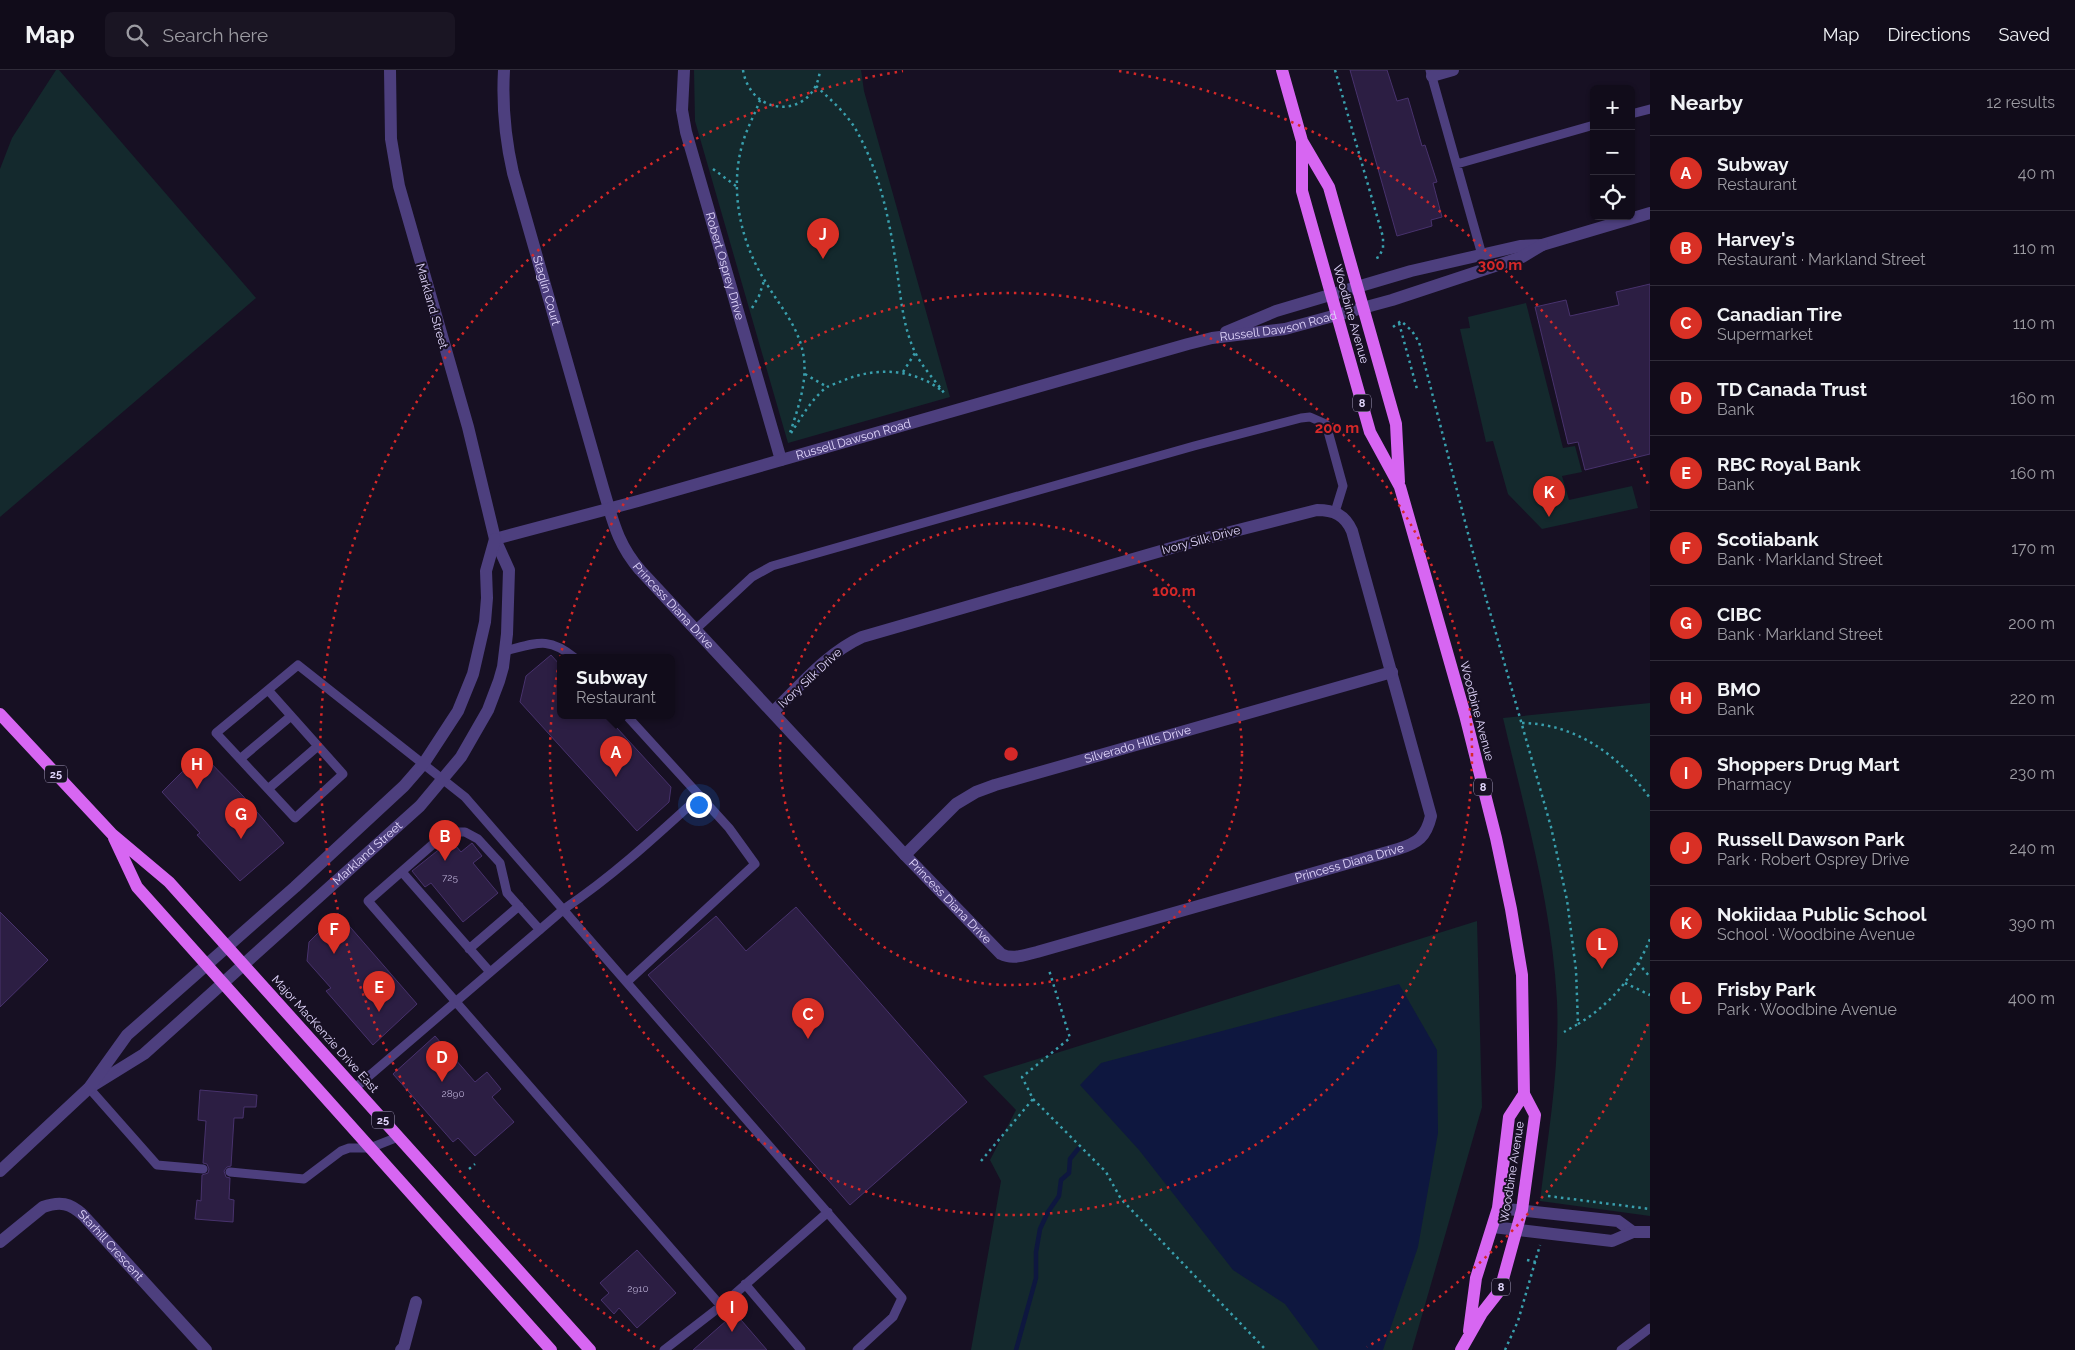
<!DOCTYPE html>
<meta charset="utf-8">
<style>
:root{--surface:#110c1a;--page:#1a1523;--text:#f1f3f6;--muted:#9c9ba2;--line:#302c39;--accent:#d93025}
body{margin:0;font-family:Raleway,sans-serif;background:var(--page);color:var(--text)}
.controls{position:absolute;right:15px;top:15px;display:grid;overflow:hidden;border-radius:8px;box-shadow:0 1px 4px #0004}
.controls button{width:45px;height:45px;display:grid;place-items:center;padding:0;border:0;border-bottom:1px solid var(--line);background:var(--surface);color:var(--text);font:25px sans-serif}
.you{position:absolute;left:698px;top:734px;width:18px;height:18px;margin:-12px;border:4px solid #fff;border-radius:50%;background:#1a73e8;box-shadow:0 0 0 8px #1a73e833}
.badge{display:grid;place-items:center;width:32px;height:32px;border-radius:50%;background:var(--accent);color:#fff;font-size:16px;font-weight:700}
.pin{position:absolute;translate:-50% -41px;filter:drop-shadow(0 1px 2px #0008)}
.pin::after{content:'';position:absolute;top:26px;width:18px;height:15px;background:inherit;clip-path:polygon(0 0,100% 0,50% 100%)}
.popup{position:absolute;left:557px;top:584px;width:118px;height:65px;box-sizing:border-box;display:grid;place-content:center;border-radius:8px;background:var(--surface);filter:drop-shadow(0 1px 4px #0005);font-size:16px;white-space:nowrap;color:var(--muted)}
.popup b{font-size:19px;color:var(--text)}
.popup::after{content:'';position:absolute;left:50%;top:100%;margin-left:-10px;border:10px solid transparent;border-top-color:var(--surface)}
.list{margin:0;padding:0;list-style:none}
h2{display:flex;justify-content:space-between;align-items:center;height:65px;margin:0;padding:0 20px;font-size:21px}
h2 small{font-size:16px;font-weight:400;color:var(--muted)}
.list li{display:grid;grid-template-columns:32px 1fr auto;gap:15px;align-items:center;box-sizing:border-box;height:75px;padding:0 20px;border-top:1px solid var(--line)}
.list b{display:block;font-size:19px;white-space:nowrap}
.list p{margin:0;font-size:16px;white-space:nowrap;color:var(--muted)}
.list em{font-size:16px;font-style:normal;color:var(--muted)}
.icon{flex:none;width:28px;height:28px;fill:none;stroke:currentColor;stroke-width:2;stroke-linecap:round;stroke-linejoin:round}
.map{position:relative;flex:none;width:1650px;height:1280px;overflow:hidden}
header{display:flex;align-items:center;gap:30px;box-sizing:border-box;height:70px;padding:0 25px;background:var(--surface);border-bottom:1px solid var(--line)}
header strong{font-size:24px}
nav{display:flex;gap:28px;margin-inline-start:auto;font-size:18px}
.search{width:350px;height:45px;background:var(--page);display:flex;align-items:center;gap:12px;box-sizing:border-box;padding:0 18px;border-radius:8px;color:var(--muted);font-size:19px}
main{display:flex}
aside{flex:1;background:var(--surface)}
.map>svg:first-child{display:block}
.green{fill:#14292d}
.water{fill:#0e173f}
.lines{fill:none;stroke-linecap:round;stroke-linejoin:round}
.stream{stroke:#0e173f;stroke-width:4.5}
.building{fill:#2c1e43;stroke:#48326d}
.path{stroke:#399fad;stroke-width:2.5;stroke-dasharray:2.5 4;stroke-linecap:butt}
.service{stroke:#4d3f7e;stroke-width:9}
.minor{stroke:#4d3f7e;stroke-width:12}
.tertiary{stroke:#4d3f7e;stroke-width:12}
.primary{stroke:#d766f2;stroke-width:12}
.ring{fill:none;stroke:#d62828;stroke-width:2.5;stroke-dasharray:2.5 5}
.labels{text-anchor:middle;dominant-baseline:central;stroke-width:4;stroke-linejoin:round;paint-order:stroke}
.number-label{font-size:10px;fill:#b4a8ce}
.shield{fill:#171023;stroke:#a49bbb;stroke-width:1}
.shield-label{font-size:11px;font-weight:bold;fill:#e1d6fc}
.street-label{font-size:12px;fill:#e1d6fc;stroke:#171023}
.centre{fill:#d62828;stroke:#171023;stroke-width:2.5}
.ring-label{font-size:15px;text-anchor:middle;font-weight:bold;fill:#d62828;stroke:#171023;stroke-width:4;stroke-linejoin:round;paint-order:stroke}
</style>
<header>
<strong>Map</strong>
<div class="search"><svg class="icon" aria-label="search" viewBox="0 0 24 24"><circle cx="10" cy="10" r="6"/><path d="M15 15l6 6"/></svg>Search here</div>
<nav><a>Map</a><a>Directions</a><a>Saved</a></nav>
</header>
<main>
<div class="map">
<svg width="1650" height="1280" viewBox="0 0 1650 1280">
<rect width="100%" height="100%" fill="#171023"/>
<path class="green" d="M56 0H59L256 228 0 447V99L12 68Z
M694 0H861L864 21 950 327 788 373 695 51Z
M1526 233 1563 378 1575 376 1582 402 1562 406 1569 430 1632 416 1638 438 1542 459 1508 424 1493 371 1486 372 1460 259 1470 258 1468 247Z
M1650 633V1146L1540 1131C1548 1065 1560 998 1557 931 1552 835 1525 742 1503 648Z
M1477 851 1482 1037 1412 1280H971L1001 1111 990 1090 1016 1040 983 1006Z"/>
<path class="water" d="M1399 914 1437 980 1438 1063 1418 1177 1383 1280H1319L1285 1234 1233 1200 1139 1080 1080 1015 1101 993Z"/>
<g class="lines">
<path class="stream" d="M1016 1280 1036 1208V1182L1040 1159 1048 1142 1059 1126 1061 1110 1069 1103 1070 1089 1078 1079"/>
</g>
<path class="building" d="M1350 0H1387L1397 31 1408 28 1422 76 1425 75 1437 112 1433 113 1442 147 1431 150 1432 156 1397 166Z
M1650 214V384L1585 400 1578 372 1568 374 1535 237 1566 230 1570 246 1619 235 1616 222Z
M551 585 561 596V646H606L671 717 669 732 637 761 520 632 526 606Z
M201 683 243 726 284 773 240 811 197 765 200 763 162 722Z
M451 770 461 782 472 773 482 786 473 793 498 823 463 852 431 813 425 817 412 801Z
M796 837 967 1032 850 1135 648 905 716 846 746 881Z
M0 842 48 890 0 937Z
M338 843 417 934 373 975 326 921 331 918 307 891 309 872Z
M435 966 475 1012 487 1002 501 1019 492 1027 514 1052 475 1086 458 1068 453 1072 393 1004Z
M200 1020 257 1025 256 1037H244L243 1048H234L231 1096 227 1097 224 1101 226 1107 230 1108 229 1129 234 1130 233 1152 195 1149 197 1130 201 1131 202 1105 208 1103 209 1099 207 1094 203 1093 206 1051 198 1050Z
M637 1180 676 1223 637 1258 619 1238 614 1244 601 1230 609 1223 600 1213Z
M735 1243 767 1280H693Z"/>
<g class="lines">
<path class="path" d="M743 0C751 49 815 49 820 0
M1335 0 1383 167V178L1379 187 1374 189
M816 16C830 29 845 42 855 58 880 101 890 152 897 201 901 228 903 257 915 282 922 297 935 310 944 323
M760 30C755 44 747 58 743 72 729 118 740 171 765 211 780 237 800 257 804 289 807 315 797 341 789 366
M713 99 736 116
M752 238 759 226 764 211
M1399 253 1417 319
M1393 257 1401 251 1412 261 1419 272 1472 479 1551 757 1567 830 1576 900 1578 954 1564 962
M903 302 915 283
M805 304 827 317
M791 363C801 348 812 328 827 317 831 315 837 313 842 311 875 297 912 298 941 320
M1522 653C1577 654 1618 685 1650 728
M1638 893 1650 907
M1625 913 1650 925
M1578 954C1610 935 1636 904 1650 869
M1033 1029 1106 1102 1121 1129 1266 1280
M981 1091 1033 1029 1022 1007 1070 968 1049 900
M469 1099 475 1094
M1548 1126 1650 1139
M1527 1190 1536 1192
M1505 1280 1518 1251 1540 1175"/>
<path class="service" d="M1430 0 1482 185
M1631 44 1650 39
M1457 94 1594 55
M696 559 752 507 772 496 1194 376 1301 348 1310 347 1326 354 1343 416 1335 442
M505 581C537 573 548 566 575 588
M268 620 343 704 295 748 216 663 298 595 465 727 902 1228 893 1247 857 1280
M240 689 291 646
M268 719 318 676
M402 802 490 902
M540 860 507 823 500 793 478 769 465 762H452L440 768 368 831 721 1236
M469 879 519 836
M627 912 755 794 729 758 627 646
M89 1018 157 1095 203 1099
M355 1018 564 839C613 806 655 767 700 726
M230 1102 304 1109 341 1081 349 1078H370L398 1067
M745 1214 801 1280
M664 1280 721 1236 828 1142
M1621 1280 1650 1258"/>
<g class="minor">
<path id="s1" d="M504 0C502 35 505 68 513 103L603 418C613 451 617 473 640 500L905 785 1001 884C1013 890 1024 885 1037 882L1398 779C1418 773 1426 767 1431 746L1352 461C1345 445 1334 440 1317 440L1199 470 862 567C827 583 800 616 773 642"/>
<path id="s2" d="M684 0 682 40 686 62 781 390"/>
<path d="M1432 6 1453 0"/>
<path d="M1226 262 1276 241 1411 201 1520 176 1542 175 1650 143"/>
<path id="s3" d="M495 469 638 431 1188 274 1212 268 1285 259 1392 230 1522 187 1542 175"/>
<path id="s4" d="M905 785 956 734 976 722 995 715 1392 602"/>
<path id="s5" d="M0 1172 43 1137C60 1131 70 1133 83 1145L206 1280"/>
<path d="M401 1280 404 1277 416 1232"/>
</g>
<g class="tertiary">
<path id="s6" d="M89 1018 144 984 420 736 461 687 488 640 499 611 503 597 507 564 509 500 495 469 468 357 399 116 391 69 390 0"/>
<path d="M0 1101 89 1018 127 965 295 817 404 716 424 693 458 641 473 604 485 552 487 528 486 501 495 469"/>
<path d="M1498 1138 1618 1151 1633 1162"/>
<path d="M1493 1157 1612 1171 1633 1162H1650"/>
</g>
<path class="primary" d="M1282 0 1302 71 1329 117 1396 354 1399 412
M1302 71V121L1370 362 1400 417 1465 645 1496 768 1511 839 1522 905 1524 1024 1535 1045 1522 1140 1500 1220 1482 1243 1461 1280
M0 644 112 764 169 812 590 1280
M114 768 137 817 551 1280
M1469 1261 1476 1208 1498 1138 1509 1047 1524 1024"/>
</g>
<g class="ring">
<circle cx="1011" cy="684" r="231"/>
<circle cx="1011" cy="684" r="461"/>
<path d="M1648 954A692 692 0 0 1 1367 1277M655 1277A692 692 0 0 1 903 1M1119 1A692 692 0 0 1 1648 414"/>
</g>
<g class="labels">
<g class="number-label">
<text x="450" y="807">725</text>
<text x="453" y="1023">2890</text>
<text x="638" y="1218">2910</text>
</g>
<g class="shield">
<rect x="1353" y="324.5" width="18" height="17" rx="4"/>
<rect x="45" y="695.5" width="22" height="17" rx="4"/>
<rect x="1474" y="708.5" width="18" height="17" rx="4"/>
<rect x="372" y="1041.5" width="22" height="17" rx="4"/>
<rect x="1492" y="1208.5" width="18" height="17" rx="4"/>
</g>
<g class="shield-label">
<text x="1362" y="333">8</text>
<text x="56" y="704">25</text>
<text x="1483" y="717">8</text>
<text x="383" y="1050">25</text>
<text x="1501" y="1217">8</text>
</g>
<g class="street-label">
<text stroke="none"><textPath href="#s2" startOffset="202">Robert Osprey Drive</textPath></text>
<text stroke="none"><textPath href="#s1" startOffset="226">Staglin Court</textPath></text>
<text transform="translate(432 236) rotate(74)">Markland Street</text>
<text transform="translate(1351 244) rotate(74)">Woodbine Avenue</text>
<text stroke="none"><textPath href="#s3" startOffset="812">Russell Dawson Road</textPath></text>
<text stroke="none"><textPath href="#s3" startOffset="372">Russell Dawson Road</textPath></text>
<text transform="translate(1201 470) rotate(-15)">Ivory Silk Drive</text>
<text stroke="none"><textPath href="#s1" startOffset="571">Princess Diana Drive</textPath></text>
<text transform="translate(810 608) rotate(-43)">Ivory Silk Drive</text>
<text transform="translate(1477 641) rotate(75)">Woodbine Avenue</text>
<text stroke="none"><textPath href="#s4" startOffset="264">Silverado Hills Drive</textPath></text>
<text stroke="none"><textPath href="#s6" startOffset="365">Markland Street</textPath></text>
<text stroke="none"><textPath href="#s1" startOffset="1411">Princess Diana Drive</textPath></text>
<text stroke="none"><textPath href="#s1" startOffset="976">Princess Diana Drive</textPath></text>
<text transform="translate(325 964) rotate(48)">Major MacKenzie Drive East</text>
<text transform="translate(1512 1102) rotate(-81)">Woodbine Avenue</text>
<text stroke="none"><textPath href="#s5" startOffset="140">Starhill Crescent</textPath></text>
</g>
</g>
<circle cx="1011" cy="684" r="8" class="centre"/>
<g class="ring-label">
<text x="1500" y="200">300 m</text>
<text x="1337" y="363">200 m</text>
<text x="1174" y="526">100 m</text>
</g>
</svg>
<div class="controls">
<button>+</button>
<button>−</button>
<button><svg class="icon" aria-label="locate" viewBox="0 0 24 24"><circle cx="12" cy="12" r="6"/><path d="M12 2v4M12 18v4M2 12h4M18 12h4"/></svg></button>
</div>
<div class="you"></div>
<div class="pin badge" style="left:616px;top:707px">A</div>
<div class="popup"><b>Subway</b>Restaurant</div>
<div class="pin badge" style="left:445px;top:791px">B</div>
<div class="pin badge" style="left:808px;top:969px">C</div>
<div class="pin badge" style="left:442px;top:1012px">D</div>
<div class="pin badge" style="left:379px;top:942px">E</div>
<div class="pin badge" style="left:334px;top:884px">F</div>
<div class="pin badge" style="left:241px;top:769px">G</div>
<div class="pin badge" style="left:197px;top:719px">H</div>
<div class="pin badge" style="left:732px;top:1262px">I</div>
<div class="pin badge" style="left:823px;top:189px">J</div>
<div class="pin badge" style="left:1549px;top:447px">K</div>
<div class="pin badge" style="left:1602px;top:899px">L</div>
</div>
<aside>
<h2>Nearby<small>12 results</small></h2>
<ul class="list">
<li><span class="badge">A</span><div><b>Subway</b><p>Restaurant</p></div><em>40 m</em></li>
<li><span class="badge">B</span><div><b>Harvey's</b><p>Restaurant · Markland Street</p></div><em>110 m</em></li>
<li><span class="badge">C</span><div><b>Canadian Tire</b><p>Supermarket</p></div><em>110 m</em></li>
<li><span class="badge">D</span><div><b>TD Canada Trust</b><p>Bank</p></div><em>160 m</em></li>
<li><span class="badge">E</span><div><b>RBC Royal Bank</b><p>Bank</p></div><em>160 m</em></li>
<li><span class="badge">F</span><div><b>Scotiabank</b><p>Bank · Markland Street</p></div><em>170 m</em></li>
<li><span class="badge">G</span><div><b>CIBC</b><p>Bank · Markland Street</p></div><em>200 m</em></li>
<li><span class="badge">H</span><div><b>BMO</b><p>Bank</p></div><em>220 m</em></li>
<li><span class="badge">I</span><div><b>Shoppers Drug Mart</b><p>Pharmacy</p></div><em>230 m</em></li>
<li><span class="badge">J</span><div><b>Russell Dawson Park</b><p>Park · Robert Osprey Drive</p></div><em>240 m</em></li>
<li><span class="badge">K</span><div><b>Nokiidaa Public School</b><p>School · Woodbine Avenue</p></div><em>390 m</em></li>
<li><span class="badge">L</span><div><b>Frisby Park</b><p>Park · Woodbine Avenue</p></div><em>400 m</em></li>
</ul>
</aside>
</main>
